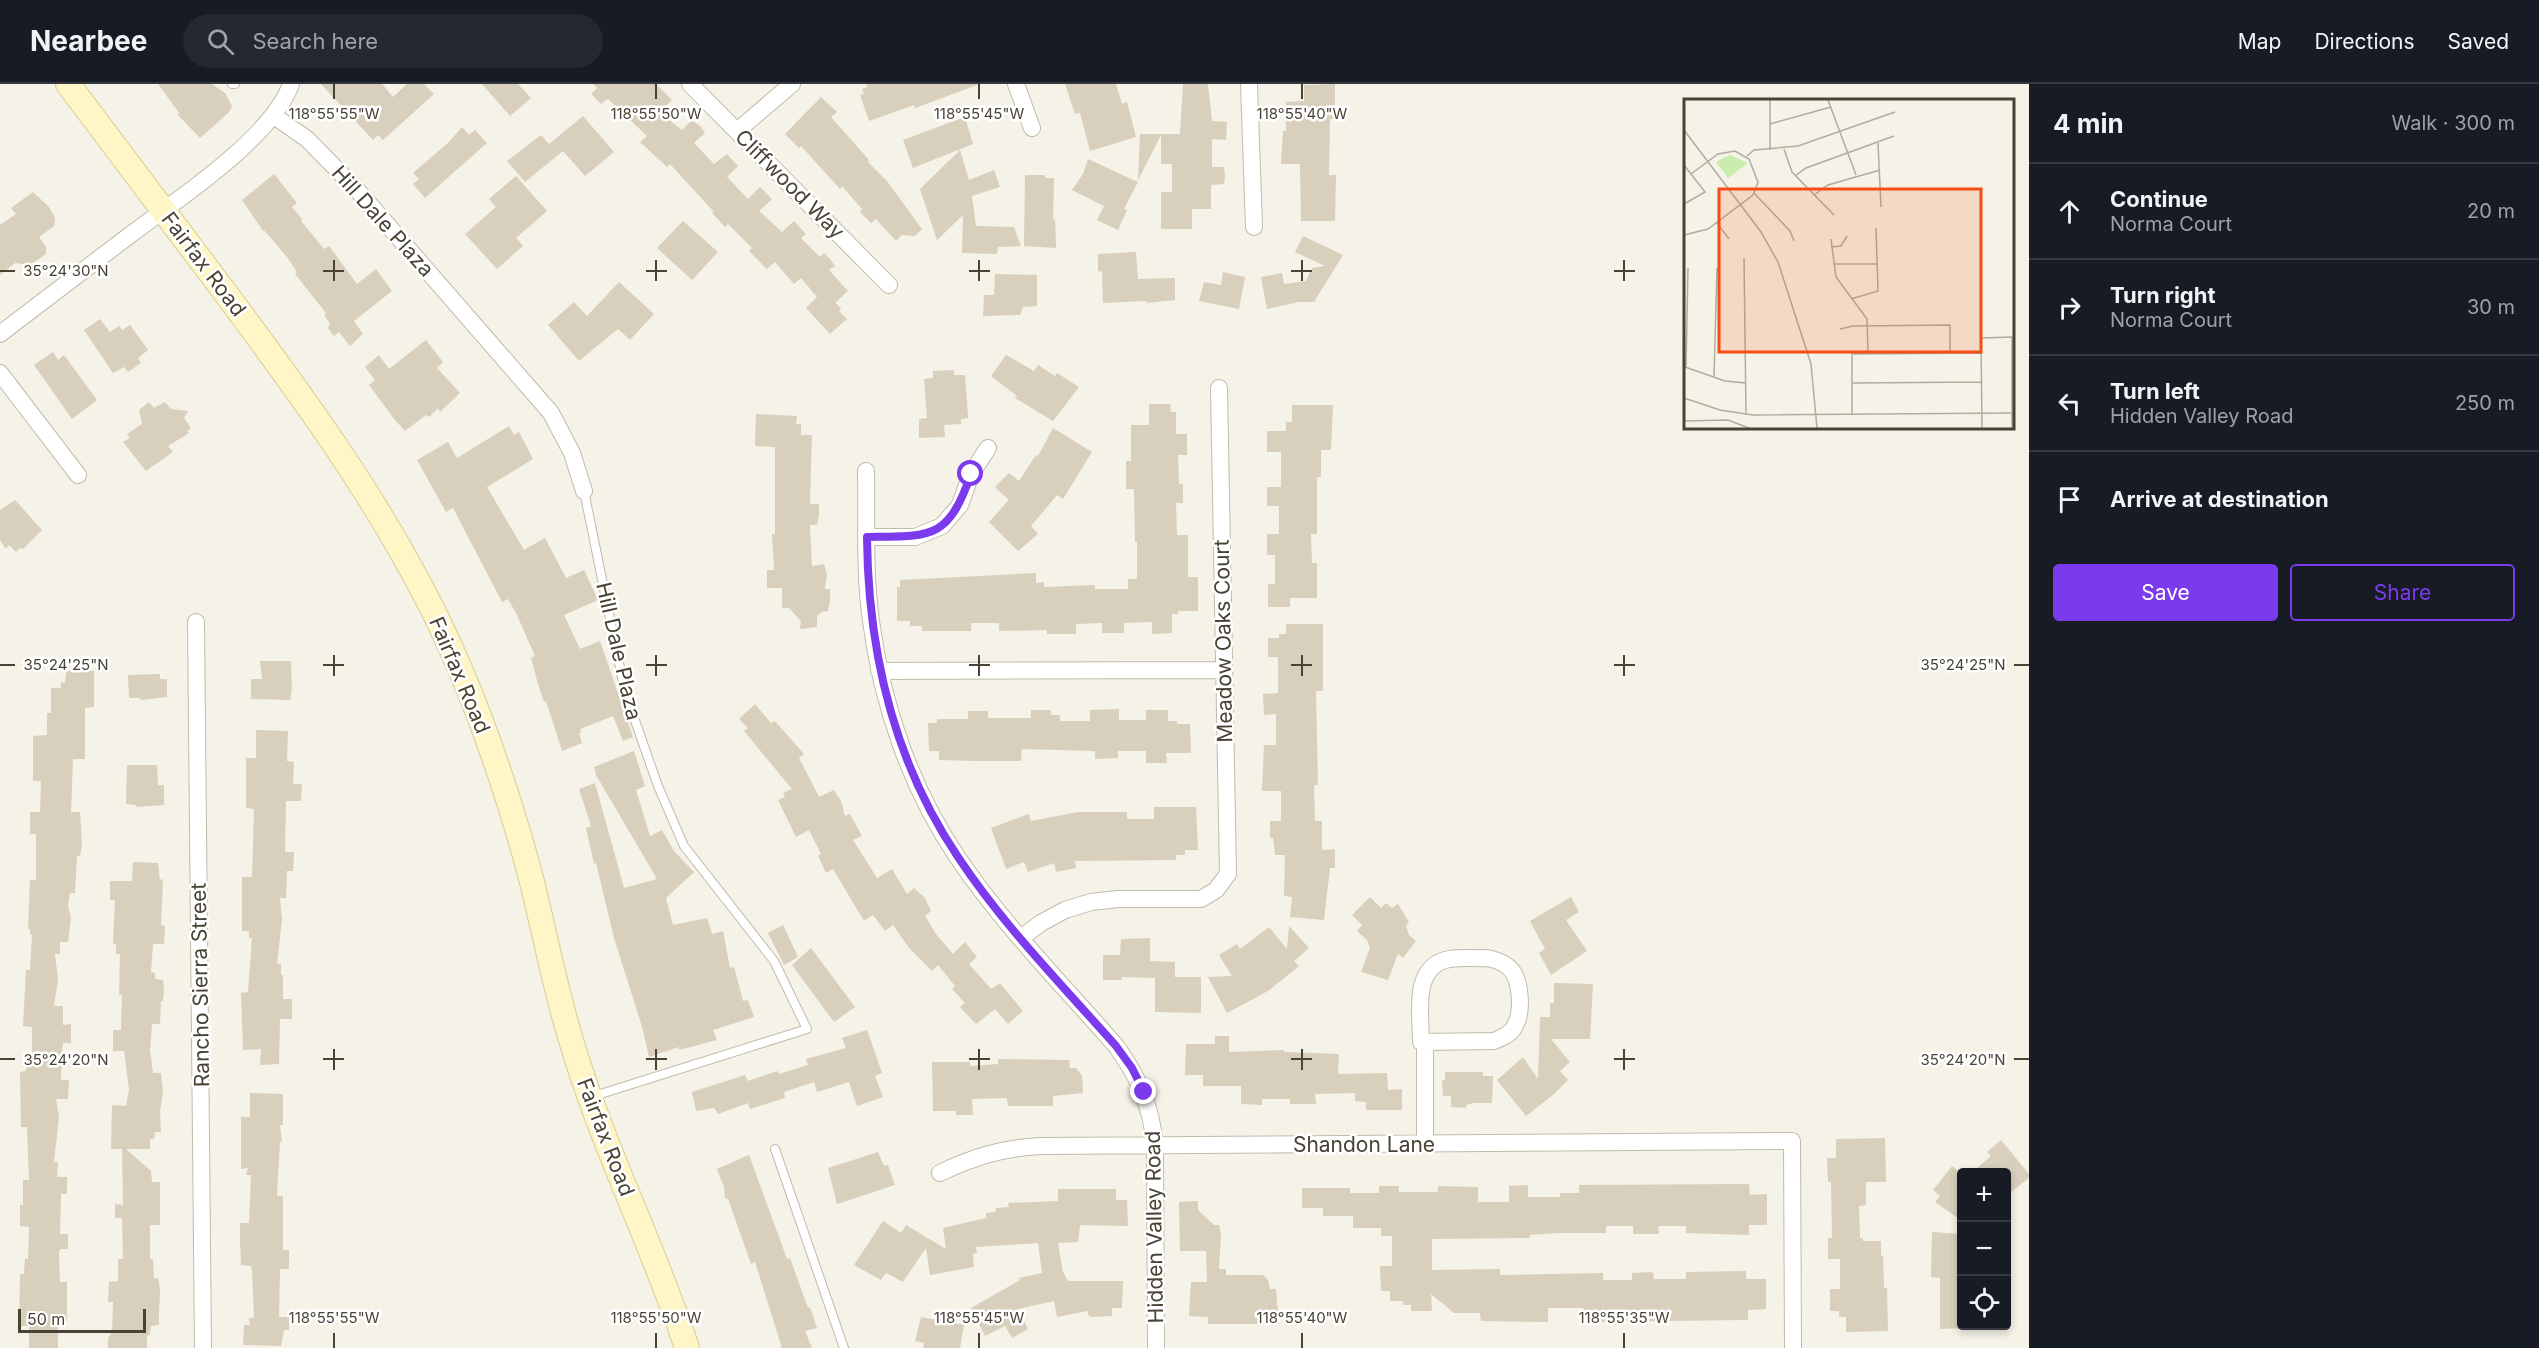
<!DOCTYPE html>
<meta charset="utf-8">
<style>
:root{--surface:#171b24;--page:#242831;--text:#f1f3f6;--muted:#9ea1a6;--line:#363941;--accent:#7c3aed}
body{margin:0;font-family:Inter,sans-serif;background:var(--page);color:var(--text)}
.controls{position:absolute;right:18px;bottom:18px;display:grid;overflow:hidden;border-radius:6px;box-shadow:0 3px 9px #0003}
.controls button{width:54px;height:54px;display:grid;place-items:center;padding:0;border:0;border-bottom:2px solid var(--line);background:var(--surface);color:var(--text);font:30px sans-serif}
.scale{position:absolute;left:18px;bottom:15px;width:128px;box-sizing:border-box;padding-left:6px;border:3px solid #494335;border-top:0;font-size:16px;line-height:21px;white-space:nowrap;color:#494335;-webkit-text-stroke:4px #fff;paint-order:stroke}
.stop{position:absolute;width:18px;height:18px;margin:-14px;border:4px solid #7c3aed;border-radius:50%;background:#fff}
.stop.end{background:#7c3aed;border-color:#fff;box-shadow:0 2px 6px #0008}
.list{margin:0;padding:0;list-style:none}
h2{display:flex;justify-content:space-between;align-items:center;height:78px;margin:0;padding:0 24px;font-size:26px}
h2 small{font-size:20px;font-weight:400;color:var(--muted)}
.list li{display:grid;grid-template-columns:39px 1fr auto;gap:18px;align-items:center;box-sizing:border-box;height:96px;padding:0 24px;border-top:2px solid var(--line)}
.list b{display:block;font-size:22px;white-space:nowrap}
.list p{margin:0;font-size:20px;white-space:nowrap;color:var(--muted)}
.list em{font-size:20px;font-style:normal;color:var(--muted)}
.actions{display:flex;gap:12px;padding:18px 24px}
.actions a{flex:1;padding:14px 0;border:2px solid var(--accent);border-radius:6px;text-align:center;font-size:21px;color:var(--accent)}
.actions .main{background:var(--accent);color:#fff}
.icon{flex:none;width:33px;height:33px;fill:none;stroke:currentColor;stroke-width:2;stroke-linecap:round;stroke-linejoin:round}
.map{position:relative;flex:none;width:2029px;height:1264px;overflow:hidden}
header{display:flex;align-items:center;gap:36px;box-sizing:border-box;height:84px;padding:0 30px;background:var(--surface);border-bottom:2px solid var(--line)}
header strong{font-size:28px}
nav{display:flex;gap:33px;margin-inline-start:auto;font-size:21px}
.search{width:420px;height:54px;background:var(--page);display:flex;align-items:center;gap:15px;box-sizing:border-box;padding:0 21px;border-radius:33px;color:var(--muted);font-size:22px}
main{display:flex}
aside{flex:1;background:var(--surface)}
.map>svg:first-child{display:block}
.building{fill:#d8cfbc}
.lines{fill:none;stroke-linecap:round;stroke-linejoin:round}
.lane-casing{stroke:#c1bba9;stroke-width:10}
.street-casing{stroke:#c1bba9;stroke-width:18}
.secondary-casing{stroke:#d9cc93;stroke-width:26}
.lane{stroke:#fff;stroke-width:8}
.street{stroke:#fff;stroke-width:16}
.secondary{stroke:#fff6c7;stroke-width:24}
.route{stroke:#7c3aed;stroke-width:8}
.ticks{fill:none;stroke:#494335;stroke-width:2}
.labels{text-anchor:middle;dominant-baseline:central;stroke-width:5;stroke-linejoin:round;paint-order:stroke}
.street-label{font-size:21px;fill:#494335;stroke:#fff}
.inset-road{fill:none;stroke:#b0aca0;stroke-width:1.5}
.view{fill:#f64c16;fill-opacity:0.15;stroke:#f64c16;stroke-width:3}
.inset-edge{fill:none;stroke:#494335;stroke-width:3}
.ticks-label{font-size:15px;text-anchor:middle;fill:#494335;stroke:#fff;stroke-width:5;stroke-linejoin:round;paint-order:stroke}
</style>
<header>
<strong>Nearbee</strong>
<div class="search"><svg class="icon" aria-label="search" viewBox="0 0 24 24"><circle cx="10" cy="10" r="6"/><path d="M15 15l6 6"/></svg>Search here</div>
<nav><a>Map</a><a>Directions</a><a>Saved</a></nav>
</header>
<main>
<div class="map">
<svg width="2029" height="1264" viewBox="0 0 2029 1264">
<rect width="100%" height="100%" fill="#f5f2e7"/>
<path class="building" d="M158 0H212L225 9 232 22 228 29 200 54 178 31 179 29Z
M321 0H382L393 13 407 0H424L434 10 383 56 378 51 373 56Z
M482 0H518L531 14 510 32Z
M593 0H656L672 16 659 28 682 46 692 36 701 43 705 49 694 59 714 80 727 70 738 82 727 93 748 115 760 103 772 115 759 127 782 148 794 137 806 150 801 154 820 173 824 169 830 175 835 182 829 186 848 207 835 219 841 224 839 227 847 235 830 250 806 224 817 213 801 194 794 200 775 178 767 185 749 167 752 164 728 140 725 143 712 129 714 128 670 80 667 83 640 58 647 52 608 15 601 20 591 10 597 4Z
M866 0H977V1L915 24 914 21 869 37 860 11 864 10 862 5 868 3Z
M1065 0H1116L1122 20 1127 18 1136 53 1090 67 1080 29 1075 30Z
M1183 0H1208L1212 37 1227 38 1226 56 1212 55V83H1224L1225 91 1224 100 1211 101V125H1192V145H1161V108H1172V80H1161V51L1138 96 1140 50H1180Z
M1335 0V35H1330L1329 91H1336L1335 137H1301L1300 80H1281L1283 47H1286V18L1304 17V1Z
M821 13 837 28 831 33 869 76 868 78 887 97 922 145 915 152 902 151 896 157 876 135 871 139 860 128 862 125 842 102 840 105 801 62 799 64 785 50Z
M583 32 614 68 585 92 563 67 525 98 507 77 541 51 549 60Z
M965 33 973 60 913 84 903 56Z
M462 43 469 51 475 46 487 59 425 114 413 100 419 95 413 89 449 58Z
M960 66 969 96 994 86 1000 103 972 112 976 142 1014 143 1021 162 998 163 997 170 962 169 963 131 937 156 920 105Z
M1088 75 1138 98 1124 125 1127 126 1118 146 1097 136 1104 122 1072 106 1083 90Z
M274 90 297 119 292 123 302 135 301 137 324 165 329 162 357 200 376 185 392 207 354 237 363 250 350 262 339 248 334 252 328 244 330 240 324 231 326 229 295 190 297 188 287 173 264 146 263 147 242 116Z
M1025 91H1045V94H1054L1053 137 1055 134 1056 164 1024 162Z
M516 92 547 127 516 154 523 162 497 185 465 150 496 123 489 115Z
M33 108 49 123 55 134 54 142 39 153 46 163V170L30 181 15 179 0 191V141L16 130 11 124Z
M683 137 718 168 692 196 657 164Z
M1303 152 1343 171 1314 218H1299L1267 225 1261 193 1282 189 1284 200 1306 197 1312 184 1325 182 1295 168Z
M1136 168 1138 195 1175 194V216L1146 219V217L1103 219 1102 187 1098 188V170Z
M1223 188 1245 193 1239 225 1199 217 1204 198 1221 201Z
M995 190 1037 191V222L1023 223 1020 231 983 232 984 211H994Z
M619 198 654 230 630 256 618 245 579 277 548 241 574 218 587 232Z
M100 235 110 248 119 242 122 246 130 241 148 266 138 274 141 279 128 288 124 283 113 289 84 246Z
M426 256 443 278 437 284 460 309 440 328 438 324 429 333 426 331 405 347 395 336 369 301 375 296 365 283 379 271 389 285Z
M53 268 58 276 64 271 97 316 72 335 34 281Z
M1006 271 1034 287 1038 281 1055 292 1057 289 1079 303 1053 337 1015 314 1017 312 991 292Z
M954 286V291H965L968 334 961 335V340L944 341 945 353 919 354V335L927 334 924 295 933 294V287Z
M149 318 154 324 165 318 171 325 188 327 184 334 191 344 187 347 189 349 168 362 173 368 146 387 123 358 130 354 127 350 142 340 139 326Z
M1149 320H1170L1171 328H1176V350H1187V371H1178L1179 400H1183V419H1176L1177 451H1188V493H1198V527H1178V530H1172V549L1152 550V538L1124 539V549H1102V539L1076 540V550H1047V546L999 547V539H971V547H922V542H910V537H897V503H900V496L1036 489V499L1044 498V503L1095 501V505H1128V495H1137V458H1135L1134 405H1126V377H1131V341H1149Z
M1292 321H1333L1331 366H1321V393H1317V450H1311L1312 479H1317V514H1290V523H1268V500H1275V471H1267V450H1279V422H1267V403H1281V368H1267V347H1286V338H1292Z
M756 330 797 332 796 340H801V351H812L810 420H819V431L817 441H810L812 482 824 480 827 490 825 505H830V517L828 527 822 528 817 532V543L800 545 801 537 789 524H782V504H767V486H774L772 450H775V363L755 362Z
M509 342 514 351 519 348 533 375 487 403 524 466 545 454 566 494 584 486 598 516 564 531 580 565 600 557 633 653 623 657 613 632 580 645 582 648 579 649 582 659 562 667 546 617 544 618 538 600 531 574 535 572 517 531 508 515 502 518 453 424 446 428 417 376 448 358 457 374Z
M1053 344 1092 368 1063 415 1057 411 1031 442 1038 450 1018 467 989 438 1009 416 995 403 1009 389 1019 397 1036 371 1038 372Z
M15 416 42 446 23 465 20 464 16 468 9 461 6 465 0 456V426Z
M1286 540H1323V607H1316L1318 701H1314L1315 737H1322V766L1335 765V784H1330L1324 836 1290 833 1292 813 1284 812 1285 771H1275L1273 754H1270V737H1281V707H1262L1264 661H1276V630L1264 631 1263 610 1278 609V573H1268V554H1279V550H1286Z
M260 577H291L292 605 290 616 251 615V595H262Z
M66 587H94V623L85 624V675H73L71 728H80L82 761 80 772H77L75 809H70L68 822 71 834 68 858H60V870H55L58 896 54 922H63V941L71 940V959H63L62 968 61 996H69L68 1015H56L59 1033 54 1078H58L57 1093H67V1110H61L60 1150H68V1165H61L59 1168 60 1198H67V1237H58V1264H29V1242H19L20 1190H24L25 1175H28L29 1143 20 1142V1121H23V1096H29L27 1043H21L20 988 26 987 27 973H32V943L23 942 26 886H30L32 851H30V845H28L30 796H36V750H30V728H40L41 697H33V652L47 651V629H51V604H61V598L65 599Z
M160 590V595H167V613L141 616 140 614H129L128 591Z
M755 620 771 639 775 637 804 670 799 674 819 713 834 706 841 717 845 732 850 730 862 752 853 756 877 794 892 785 907 810 914 804 925 814 931 827 925 832 936 850 953 870 965 858 977 873 969 880 991 905 1000 899 1023 927 1008 940 995 925 976 940 960 923 965 919 952 905 955 902 938 881 932 887 909 864 893 841 885 847 873 831 864 837 833 785 826 789 818 772 821 770 809 746 796 753 778 716 785 713 783 709 792 705 744 647 748 644 739 635Z
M1119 625V636H1146V626H1168V637H1177V640H1190L1191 669H1166L1167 679H1146V667H1118V674L1095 675V667L1022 665 1021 677H974L939 676V667H929L928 639H937V635H968V627H988V634H1031V626H1051V631H1060V637H1090V626Z
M256 646 288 647 287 677 294 678 293 700H302L301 717H286L285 768H294L293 787H287L286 814H280L282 836 277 880H281V891H283V915H292V935H280L279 980 260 981 261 965 243 966 241 909 248 908 252 854H249V847H242V793H252L254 725 246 724V674H256Z
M634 667 645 702 636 706 650 752 662 746 674 767 694 788 666 814 673 841 707 834 712 850 723 847 730 884 734 883 743 917 748 916 754 933 713 946 717 956 679 966V963L649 973 643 946 614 854 596 779 594 780 586 744 591 742 579 705 595 699 624 804 657 795 596 691 594 683Z
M127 681H157L158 701H164V721L136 723V721L126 720Z
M1154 723H1196L1198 766H1185V771H1176V776L1075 777 1076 784 1056 788 1054 779 1028 788 1024 778 1006 785 991 744 1029 730 1031 737 1078 728H1127V735H1154Z
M133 778 158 779 160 796 163 795 161 841 165 842 164 860H153L151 888 155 889V895L163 896 164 906 163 917H161L160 940H152L150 966 153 989H161L163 1007 160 1027 161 1048H155L154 1055H150V1065H126L151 1087 152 1098H160V1141H150V1175H153L154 1194H158L160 1205 159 1231V1241L151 1242 150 1250 147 1252V1264H108V1254L112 1248 113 1218H108L109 1198 118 1197V1175H123L122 1134H115V1120L123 1121 122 1065H111L112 1021 126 1022 129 1005 124 967H113V946H121L122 911H119L120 870H116V860H113L115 816H110V797H132Z
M1370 813 1381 824 1386 819 1392 824 1398 820 1409 838 1406 842 1409 851 1416 857 1403 874 1398 870 1388 896 1361 888 1370 864 1367 856 1357 847 1362 841 1352 831Z
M1571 813 1579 828 1566 836 1587 867 1551 891 1539 869 1545 865 1530 837Z
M783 841 798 873 784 881 768 849Z
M1289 842 1309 864 1294 877 1299 882 1268 907 1227 929 1208 893 1232 892 1219 871 1237 860 1240 865 1269 843 1287 865Z
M1150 854V877L1175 878V893H1201V929L1155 928V894L1122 893 1121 896H1103V871H1120L1121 855Z
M811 864 855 923 834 938 792 881Z
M1554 899 1593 900 1590 955H1551L1570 978 1560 987 1568 996 1554 1010 1526 1032 1497 996 1523 973 1538 995 1540 933H1550V919H1554Z
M867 946 882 989 875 992 883 1013 857 1022 849 998 817 1008 814 998 784 1008 785 1014 750 1025 748 1019 718 1030 714 1024 696 1027 692 1008 745 991 748 997 777 987 779 990 808 981 806 975 846 964 842 954Z
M1215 952H1229V968L1284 966V968L1339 970 1338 990 1387 989 1388 1006 1402 1005V1026H1366V1018L1355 1017V1009L1315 1010 1316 1020H1290V1015H1262V1021L1241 1020V1002H1203V991H1185L1186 960H1215Z
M998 975 1069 976 1070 984H1076L1082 992 1083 1009 1053 1012V1022H1008L1007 1014 972 1015 973 1031H956V1027H933L932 978H970V982L998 980Z
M1445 988H1483V992H1493L1492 1019H1473L1466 1021V1024L1451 1023V1012H1443L1442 996H1445Z
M250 1009 283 1010V1041H280L282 1058H280L277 1112H283V1166H289V1185H280L279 1233H289V1246H284L281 1262 243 1261 244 1241H250L249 1234H254L252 1187 251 1182 241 1181 240 1156V1139H249L251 1091H246L248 1084 241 1085V1033H250Z
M1885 1054 1886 1098H1866V1121L1859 1122 1860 1154H1863V1157H1881V1172H1883L1884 1204H1887L1888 1247 1846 1248V1233H1839V1227H1830V1205H1840V1175H1828V1154H1832L1831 1098H1828L1827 1074H1836V1055Z
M2001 1056 2029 1090V1094L2007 1111V1089H1971L1991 1072 1987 1068Z
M878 1068 884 1082 888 1081 895 1101 837 1120 828 1084Z
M749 1071 787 1175 790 1174 808 1224 810 1223 817 1244 805 1247 812 1264H782L755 1178 751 1180 728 1115 725 1114 724 1103 717 1085Z
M1952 1082 1962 1090V1137L1935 1118 1940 1112 1933 1106Z
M1749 1100 1750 1111 1767 1110V1141H1749V1151L1686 1149V1142H1658L1659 1150H1633V1142H1606V1149H1557L1530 1151V1154L1432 1155V1186L1500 1185V1191L1603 1189V1196H1632V1189L1653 1188 1654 1195H1686V1188L1746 1187V1195H1766V1225L1748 1226V1236L1583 1238V1224H1548V1238L1481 1237 1480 1229H1454L1431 1210 1432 1227H1411V1221H1403V1217H1390V1207H1381L1380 1182H1392V1152H1381V1144H1353V1132H1323V1124H1302V1104H1350V1109H1379V1102H1399V1108H1438V1102L1478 1103V1118H1509V1102L1528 1101V1113H1560V1109H1579V1101Z
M1058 1105H1116V1116H1127L1128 1142 1080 1141 1078 1158 1058 1159 1063 1188 1068 1197H1123L1122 1224H1112V1232L1091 1233 1088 1231V1227L1057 1233 1054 1217 1018 1225 1028 1245 1012 1254 1005 1242 985 1252 971 1224 1020 1196 1019 1194 1042 1189 1038 1159 976 1163 977 1169 973 1170 974 1183 930 1191 926 1164 903 1198 886 1189 881 1196 854 1181 883 1137 901 1149 906 1141 946 1165 943 1144 986 1134V1129L995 1128 996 1124 1009 1123 1008 1119 1058 1117Z
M1198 1117V1126L1214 1141H1219L1221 1151 1219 1185H1226V1191H1263L1268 1196 1270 1205H1276L1279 1240H1208V1233L1189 1232 1191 1198H1207L1206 1167H1180L1179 1118Z
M1932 1148 1962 1150V1244L1940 1245V1194L1931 1193Z
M921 1233 964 1241 960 1264H923L924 1259 915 1257Z"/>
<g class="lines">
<defs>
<path id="lane" d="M232 0H235
M584 407 625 608 658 702 684 762 774 877 807 945 591 1013
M775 1065 844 1264"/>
<path id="street" d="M690 0 889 201
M1016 0 1032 44
M1249 0 1254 143
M274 32 307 55 358 107 551 329 572 369 584 407
M737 47 792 0
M0 250C43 217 87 184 130 151 177 116 272 54 291 0
M0 289 78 391
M866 387C867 437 864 488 871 537 882 621 911 705 958 774 1004 842 1063 901 1116 962 1139 993 1151 1022 1155 1061L1156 1264
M867 453H915L942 442 960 421 971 390 988 364
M196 538 203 1264
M879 587 1223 586
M1021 854 1041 839 1065 826 1091 818 1118 815H1201L1216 806 1228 790 1219 304
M1487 874C1514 879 1519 893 1520 918 1520 927 1519 937 1513 945 1509 951 1501 954 1494 957L1421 958C1421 931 1412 886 1445 876 1458 872 1474 875 1487 874Z
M1425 958V1059
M940 1089C973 1073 1003 1064 1040 1062L1792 1057 1793 1264"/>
<path id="secondary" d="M68 0C124 74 180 148 236 223 304 315 367 401 421 503 469 593 503 691 530 790 544 845 554 901 571 956 602 1062 653 1160 687 1264"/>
</defs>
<use href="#lane" class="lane-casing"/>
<use href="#street" class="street-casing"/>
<use href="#secondary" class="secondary-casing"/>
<use href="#lane" class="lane"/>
<use href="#street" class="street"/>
<use href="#secondary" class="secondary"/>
</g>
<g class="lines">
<path class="route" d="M971 390C948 456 932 452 867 453 868 567 894 678 958 773 1003 841 1062 901 1116 962L1132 984 1144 1008"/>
</g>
<path class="ticks" d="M334 0V15M656 0V15M979 0V15M1302 0V15M334 176V197M656 176V197M979 176V197M1302 176V197M1624 176V197M0 187H15M323 187H344M646 187H667M969 187H990M1291 187H1312M1614 187H1635M334 571V592M656 571V592M979 571V592M1302 571V592M1624 571V592M0 581H15M323 581H344M646 581H667M969 581H990M1291 581H1312M1614 581H1635M2014 581H2029M334 965V986M656 965V986M979 965V986M1302 965V986M1624 965V986M0 975H15M323 975H344M646 975H667M969 975H990M1291 975H1312M1614 975H1635M2014 975H2029M334 1249V1264M656 1249V1264M979 1249V1264M1302 1249V1264M1624 1249V1264"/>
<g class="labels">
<g class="street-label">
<text transform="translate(790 100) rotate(45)">Cliffwood Way</text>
<text transform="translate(383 137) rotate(48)">Hill Dale Plaza</text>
<text transform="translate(204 180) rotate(53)">Fairfax Road</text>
<text transform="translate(1223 557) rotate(-91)">Meadow Oaks Court</text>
<text transform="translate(619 567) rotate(77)">Hill Dale Plaza</text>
<text transform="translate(460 591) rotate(67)">Fairfax Road</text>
<text transform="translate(200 901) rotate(-91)">Rancho Sierra Street</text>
<text transform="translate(606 1053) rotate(69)">Fairfax Road</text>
<text x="1364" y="1060">Shandon Lane</text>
<text transform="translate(1154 1143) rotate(-91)">Hidden Valley Road</text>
</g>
</g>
<g transform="translate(1684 15)">
<rect width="330" height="330" fill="#f5f2e7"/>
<path d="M46 56 64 64 44 79 32 63Z" fill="#caedad"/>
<path class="inset-road" d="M86 1V51M144 1 172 76M86 25 147 8M0 31 77 133 94 163 127 265 133 329M194 44 197 108M100 50 108 73 150 116M63 57 70 51 114 47 211 13M0 66 21 93 0 105M111 77 122 69 210 37M70 94 106 132 110 142M130 96 144 86 196 71M33 124 45 140M0 136 24 130 69 96 74 83 65 60 51 52 34 55 7 75M147 140 152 178 183 220 184 254M147 148 157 147 163 137M60 159 62 316M149 165H193M167 200 194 192 192 129M156 230 169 227 266 226V254M1 268 41 282 62 284M2 268 4 169M30 278 33 169M168 284 298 283M0 299 36 311 69 316 330 314M168 315V255L297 254M0 322 44 321 65 329M298 329 297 239 328 238V329"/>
<path class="view" d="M35 90H297V253H35Z"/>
<rect width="330" height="330" class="inset-edge"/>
</g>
<g class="ticks-label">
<text x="334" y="35">118°55'55"W</text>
<text x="656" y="35">118°55'50"W</text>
<text x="979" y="35">118°55'45"W</text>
<text x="1302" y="35">118°55'40"W</text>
<text x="66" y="192">35°24'30"N</text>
<text x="66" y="586">35°24'25"N</text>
<text x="1963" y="586">35°24'25"N</text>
<text x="66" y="981">35°24'20"N</text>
<text x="1963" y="981">35°24'20"N</text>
<text x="334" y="1239">118°55'55"W</text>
<text x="656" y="1239">118°55'50"W</text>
<text x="979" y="1239">118°55'45"W</text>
<text x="1302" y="1239">118°55'40"W</text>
<text x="1624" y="1239">118°55'35"W</text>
</g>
</svg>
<div class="controls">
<button>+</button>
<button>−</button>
<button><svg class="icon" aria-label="locate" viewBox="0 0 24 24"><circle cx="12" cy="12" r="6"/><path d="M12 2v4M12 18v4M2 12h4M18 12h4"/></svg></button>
</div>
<div class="scale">50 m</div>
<div class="stop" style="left:971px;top:390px"></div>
<div class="stop end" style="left:1144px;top:1008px"></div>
</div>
<aside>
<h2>4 min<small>Walk · 300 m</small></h2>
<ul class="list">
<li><svg class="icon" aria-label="ahead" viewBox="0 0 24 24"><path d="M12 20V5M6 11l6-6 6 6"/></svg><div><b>Continue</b><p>Norma Court</p></div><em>20 m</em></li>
<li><svg class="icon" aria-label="right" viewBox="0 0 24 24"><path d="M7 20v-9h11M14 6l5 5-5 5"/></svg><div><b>Turn right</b><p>Norma Court</p></div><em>30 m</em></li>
<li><svg class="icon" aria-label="left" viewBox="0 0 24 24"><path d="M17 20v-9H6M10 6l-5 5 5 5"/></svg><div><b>Turn left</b><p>Hidden Valley Road</p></div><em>250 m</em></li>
<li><svg class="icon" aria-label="arrive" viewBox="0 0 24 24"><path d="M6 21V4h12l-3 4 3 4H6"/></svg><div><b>Arrive at destination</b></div></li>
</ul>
<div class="actions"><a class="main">Save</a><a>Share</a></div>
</aside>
</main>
